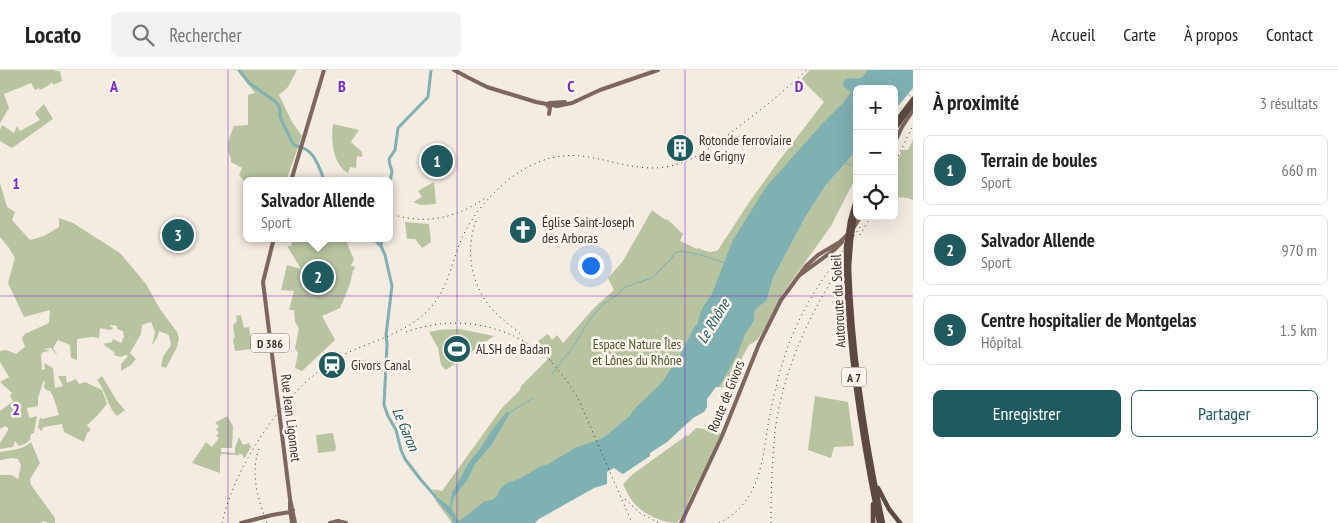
<!DOCTYPE html>
<html lang="fr">
<meta charset="utf-8">
<style>
:root{--surface:#fff;--page:#f2f2f2;--text:#222;--muted:#767676;--line:#e0e0e0;--accent:#1f5a5e}
body{margin:0;font-family:"PT Sans Narrow",sans-serif;background:var(--page);color:var(--text)}
.controls{position:absolute;right:15px;top:15px;display:grid;overflow:hidden;border-radius:8px;box-shadow:0 5px 20px #0002}
.controls button{width:45px;height:45px;display:grid;place-items:center;padding:0;border:0;border-bottom:1px solid var(--line);background:var(--surface);color:var(--text);font:25px sans-serif}
.you{position:absolute;left:590px;top:195px;width:18px;height:18px;margin:-12px;border:4px solid #fff;border-radius:50%;background:#1a73e8;box-shadow:0 0 0 8px #1a73e833}
.badge{display:grid;place-items:center;width:32px;height:32px;border-radius:50%;background:var(--accent);color:#fff;font-size:16px;font-weight:700}
.pin{position:absolute;translate:-50% -50%;border:2px solid #fff;box-shadow:0 1px 5px #0006}
.popup{position:absolute;left:243px;top:107px;width:150px;height:65px;box-sizing:border-box;display:grid;place-content:center;border-radius:8px;background:var(--surface);filter:drop-shadow(0 1px 4px #0005);font-size:16px;white-space:nowrap;color:var(--muted)}
.popup b{font-size:19px;color:var(--text)}
.popup::after{content:'';position:absolute;left:50%;top:100%;margin-left:-10px;border:10px solid transparent;border-top-color:var(--surface)}
.list{margin:0;padding:0;list-style:none}
h2{display:flex;justify-content:space-between;align-items:center;height:65px;margin:0;padding:0 20px;font-size:21px}
h2 small{font-size:16px;font-weight:400;color:var(--muted)}
.list li{display:grid;grid-template-columns:32px 1fr auto;gap:15px;align-items:center;box-sizing:border-box;height:70px;margin:0 10px 10px;padding:0 10px;border:1px solid var(--line);border-radius:8px}
.list b{display:block;font-size:19px;white-space:nowrap}
.list p{margin:0;font-size:16px;white-space:nowrap;color:var(--muted)}
.list em{font-size:16px;font-style:normal;color:var(--muted)}
.actions{display:flex;gap:10px;padding:15px 20px}
.actions a{flex:1;padding:11px 0;border:1px solid var(--accent);border-radius:8px;text-align:center;font-size:18px;color:var(--accent)}
.actions .main{background:var(--accent);color:#fff}
.icon{flex:none;width:28px;height:28px;fill:none;stroke:currentColor;stroke-width:2;stroke-linecap:round;stroke-linejoin:round}
.map{position:relative;flex:none;width:913px;height:453px;overflow:hidden}
header{display:flex;align-items:center;gap:30px;box-sizing:border-box;height:70px;padding:0 25px;background:var(--surface);border-bottom:1px solid var(--line)}
header strong{font-size:24px}
nav{display:flex;gap:28px;margin-inline-start:auto;font-size:18px}
.search{width:350px;height:45px;background:var(--page);display:flex;align-items:center;gap:12px;box-sizing:border-box;padding:0 18px;border-radius:8px;color:var(--muted);font-size:19px}
main{display:flex}
aside{flex:1;background:var(--surface)}
.map>svg:first-child{display:block}
.green{fill:#b8c4a0}
.water{fill:#7fb0b2}
.lines{fill:none;stroke-linecap:round;stroke-linejoin:round}
.stream{stroke:#7fb0b2;stroke-width:1}
.river{stroke:#7fb0b2;stroke-width:3}
.major{stroke:#7d675c;stroke-width:4}
.highway{stroke:#5c4a42;stroke-width:4.5}
.rail{stroke:#3b302b;stroke-width:1;stroke-dasharray:1 4;stroke-linecap:butt}
.highway-bridge{stroke:#5c4a42;stroke-width:4.5}
.grid{fill:none;stroke:#7b2cbf;stroke-width:1;stroke-opacity:0.55}
.labels{text-anchor:middle;dominant-baseline:central;stroke-width:5;stroke-linejoin:round;paint-order:stroke}
.shield{fill:#fbf5ee;stroke:#756b66;stroke-width:1}
.shield-label{font-size:12px;font-weight:bold;fill:#3b302b}
.poi-label{font-size:14px;fill:#3b302b;stroke:#fbf5ee;text-anchor:start}
.street-label{font-size:14px;fill:#3b302b;stroke:#fbf5ee}
.park-label{font-size:14px;fill:#4a5a2e;stroke:#fbf5ee}
.water-label{font-size:15px;font-style:italic;fill:#1f5a5e;stroke:#fbf5ee}
.grid-label{font-size:16px;text-anchor:middle;font-weight:bold;fill:#7b2cbf;stroke:#fbf5ee;stroke-width:5;stroke-linejoin:round;paint-order:stroke}
</style>
<header>
<strong>Locato</strong>
<div class="search"><svg class="icon" aria-label="search" viewBox="0 0 24 24"><circle cx="10" cy="10" r="6"/><path d="M15 15l6 6"/></svg>Rechercher</div>
<nav><a>Accueil</a><a>Carte</a><a>À propos</a><a>Contact</a></nav>
</header>
<main>
<div class="map">
<svg width="913" height="453" viewBox="0 0 913 453">
<rect width="100%" height="100%" fill="#f4ebe1"/>
<path class="green" d="M0 0H55V1H60L62 11 53 15 52 12 49 15 40 20 39 18 35 20 31 13 4 24 9 38 0 53Z
M237 0H297L288 17 279 25 292 52 302 66 286 111H247V114L239 105 242 98 231 92V88C224 78 230 66 234 56L248 55V25L255 23Z
M810 0H899L857 19 681 329 496 453H452L435 430 438 427 432 419 442 421 502 338 520 320 521 316 551 286 538 271 548 264 552 270 557 265 563 273 595 237 614 220 608 208 623 191 652 140 664 149 668 150 683 164 680 171 697 179 698 178C705 181 711 184 718 180L748 134 778 92 824 32 801 9Z
M44 34 53 49 12 78 0 71V59L2 55 14 63 17 56 20 61 40 50 35 43Z
M333 54 359 60 351 72 362 82V87L357 86 356 98 350 97 348 103C332 94 331 69 333 54Z
M913 70V130L908 128 895 127 896 123 894 122V107L896 102 895 96 902 80H908Z
M857 80V93L855 99 857 102V105L831 156 783 223 762 263 757 270 749 275 739 293 729 312 728 318 719 317 736 285 745 265 754 251 755 240 767 230 773 208 806 146 826 115Z
M434 112 436 134 421 135 413 132 422 127 418 121Z
M0 113 7 137 15 142 12 150 30 170 44 166 59 157V148L73 153 120 183 146 214 160 239 177 262 179 268 177 277 166 298 161 296 163 287 171 275 169 265 159 261 157 268 152 275 155 262 151 252 142 255 141 264 130 283 136 289 131 295 121 301V294L128 286 126 285 120 287 114 285 115 283 103 274 112 272 113 269 121 273 124 267 123 261 117 259V256L111 255 109 256 114 258 110 260 100 258 99 268 91 267 77 269V290L71 288 70 275 58 270 53 278 58 286 51 278 44 279 50 281 43 282 41 285 42 300 45 299 44 293 53 298 55 318 63 316 58 306H66L67 313 76 309 79 314 85 312 102 320 107 334 97 346 87 355 91 360 87 363 84 372 64 362 62 354 44 357 41 361 38 357 40 347 42 349 59 345 53 326 50 321 46 320 44 317 45 311 43 312 38 328V336L27 338 29 348 37 346 34 363 31 364 30 370 25 374 19 376 15 371 13 377 0 379V373L8 360V358L5 356 0 359V341L13 331 10 326 12 323 0 312 9 307 0 292V281L6 280 16 284 25 277 22 268 25 264 49 253 50 240 24 247 8 213 15 188 9 178 0 167Z
M405 152 429 154 431 172 422 178 415 169H407Z
M293 168H345L354 190 351 195 352 196H354L355 199 353 200 350 214 340 238 322 246 335 270 302 301 295 298 298 283 295 279 299 258 295 252 294 240H289L294 221 281 220 287 195 301 199 287 176H291Z
M241 245 244 258 249 257 253 279 235 281 233 270 235 266 234 264 233 255 237 251 236 246Z
M459 259 494 266 446 300 441 295 438 278 429 262 439 260Z
M102 306 117 331 125 340 117 346C107 336 106 321 97 310Z
M815 326 848 332 854 376 834 377 831 388 808 380Z
M227 346 233 356 232 378H221V382L235 383V378L239 367 243 375 249 373 251 377 244 389 242 384H239L238 386 236 385 221 384 220 387V403L192 393 206 372 212 377 219 368 216 366 219 362 216 360 219 356 215 353Z
M696 358 719 361 721 364 696 416 694 418V419L682 446 677 453C662 453 643 444 633 432 629 427 626 420 623 414L633 404 687 365 688 366Z
M333 363 336 378 335 381 318 383 316 365 307 366Z
M31 372 40 393 30 409 31 415 55 448V453H49L43 451 42 453H0V405H11L18 409 21 395 18 389 12 388 0 390V382C11 380 22 380 31 372Z"/>
<path class="water" d="M868 0H913V18L894 41V19H857V80L826 115 806 146 773 208 767 230 755 240 754 251 745 265 737 285 719 317H716L707 329V337L704 342 693 348 667 372 650 383V386L623 404 621 403 614 398 607 402V414L594 418 539 449 535 453H452V448L433 426V424L450 437 452 423 470 391 480 379 492 360 507 342 510 343 492 374 475 394 467 410 454 427 451 438 458 450H461L485 431 492 430 497 426 499 420 507 413 521 408 541 396 548 394 575 378 603 368 629 347C638 331 658 321 667 305 671 299 673 293 678 289L695 256 698 254C698 245 705 232 711 226L733 170 766 117 821 55 843 33 851 22 843 16 844 10C856 4 857 16 868 0Z"/>
<g class="lines">
<path class="stream" d="M908 24 910 26
M845 93 851 95 856 99
M653 207 671 189 675 183 681 181 701 185 724 193
M552 304 573 277 590 249 604 233 617 225 623 218 652 208
M509 343 533 328"/>
<path class="river" d="M239 0 249 13 276 32 280 38V47L293 74C297 77 304 77 308 81 315 85 322 103 324 111
M389 118 392 101 390 95 389 89 395 80 398 58 428 27 431 0
M372 168 381 176
M382 168 381 176 385 185 392 216 386 265 387 274 384 335 388 346 396 360 401 380 405 389 421 410 436 427"/>
<path class="major" d="M454 0 467 7 487 17 536 32 557 36 572 33 600 20 658 0
M549 33 565 32
M547 35 550 38 549 44
M894 74 902 57 913 40
M291 111 324 0
M854 157 861 146
M274 168 263 212 290 429 295 453
M800 205 834 180 842 172
M290 431V439L292 453
M241 453 272 445 290 442 293 440
M330 453 338 451 346 453
M681 453 722 366 759 274 781 230 806 196 818 185 840 172 849 163"/>
<path class="highway" d="M894 54 913 29
M894 60 913 34
M855 144 857 138
M850 151 857 126
M849 197C852 283 865 369 883 453
M846 203C849 287 862 371 879 453
M878 418 889 439 900 453
M873 434V453"/>
<path class="rail" d="M894 95 913 55
M398 146C429 154 459 147 485 128
M476 151C465 180 471 214 491 238 500 248 512 257 523 266
M860 165 871 146
M406 262C458 243 514 255 554 294
M549 289 567 311 578 328 632 453
M259 379C250 403 258 430 267 453
M625 429 640 443 659 453
M222 453C235 394 288 315 341 286 372 270 408 264 432 236 448 217 452 192 461 170 473 141 504 108 532 95 579 72 609 98 654 98 690 97 715 75 742 54 765 37 786 19 807 0
M719 453C763 431 762 386 770 344 776 315 783 286 795 259 805 236 819 214 834 193 842 181 852 169 861 156
M771 453C771 420 772 387 776 354 785 297 809 245 840 197"/>
<path class="highway-bridge" d="M849 197 851 171 855 144
M846 203V177L850 151"/>
</g>
<path class="grid" d="M228 0V453M457 0V453M685 0V453M0 226H913"/>
<defs>
<symbol id="building-disc" viewBox="-11 -11 22 22"><circle r="9.5" fill="#1f5a5e" stroke="#fbf5ee"/><path d="M-4-6H4V6H1V3H-1V6H-4ZM-2.5-4.3h1.7v1.8h-1.7ZM.8-4.3h1.7v1.8H.8ZM-2.5-1h1.7V.8h-1.7ZM.8-1h1.7V.8H.8Z" fill="#fff"/></symbol>
<symbol id="church-disc" viewBox="-11 -11 22 22"><circle r="9.5" fill="#1f5a5e" stroke="#fbf5ee"/><path d="M-1.2-6h2.4v3.5h3.3v2.4h-3.3V6h-2.4V-.1h-3.3v-2.4h3.3Z" fill="#fff"/></symbol>
<symbol id="stadium-disc" viewBox="-11 -11 22 22"><circle r="9.5" fill="#1f5a5e" stroke="#fbf5ee"/><path d="M0-5a6.5 5 0 1 0 0 10a6.5 5 0 1 0 0-10ZM-3.5-1.8h7v3.6h-7Z" fill="#fff"/></symbol>
<symbol id="station-disc" viewBox="-11 -11 22 22"><circle r="9.5" fill="#1f5a5e" stroke="#fbf5ee"/><path d="M-3-6H3Q5-6 5-4V2Q5 4 3 4L4.5 6H3L1.5 4h-3L-3 6H-4.5L-3 4Q-5 4-5 2V-4Q-5-6-3-6ZM-3.5-4v3h7v-3ZM-3.5 1v1.5H-2V1ZM2 1v1.5H3.5V1Z" fill="#fff"/></symbol>
</defs>
<g fill-rule="evenodd">
<use href="#building-disc" x="664" y="62" width="32" height="32"/>
<use href="#church-disc" x="507" y="144" width="32" height="32"/>
<use href="#stadium-disc" x="441" y="263" width="32" height="32"/>
<use href="#station-disc" x="316" y="279" width="32" height="32"/>
</g>
<g class="labels">
<g class="shield">
<rect x="251" y="263.5" width="38" height="19" rx="4"/>
<rect x="841.5" y="297.5" width="25" height="19" rx="4"/>
</g>
<g class="shield-label">
<text x="270" y="273">D 386</text>
<text x="854" y="307">A 7</text>
</g>
<g class="poi-label">
<text x="699" y="70">Rotonde ferroviaire<tspan x="699" dy="16">de Grigny</tspan></text>
<text x="542" y="152">Église Saint-Joseph<tspan x="542" dy="16">des Arboras</tspan></text>
<text x="476" y="279">ALSH de Badan</text>
<text x="351" y="295">Givors Canal</text>
</g>
<g class="street-label">
<text transform="translate(838 231) rotate(-93)">Autoroute du Soleil</text>
<text transform="translate(726 326) rotate(-68)">Route de Givors</text>
<text transform="translate(291 348) rotate(83)">Rue Jean Ligonnet</text>
</g>
<g class="park-label">
<text x="637" y="274">Espace Nature Îles<tspan x="637" dy="16">et Lônes du Rhône</tspan></text>
</g>
<g class="water-label">
<text transform="translate(713 251) rotate(-59)">Le Rhône</text>
<text transform="translate(406 359) rotate(67)">Le Garon</text>
</g>
</g>
<g class="grid-label">
<text x="114" y="22">A</text>
<text x="342" y="22">B</text>
<text x="571" y="22">C</text>
<text x="799" y="22">D</text>
<text x="16" y="119">1</text>
<text x="16" y="345">2</text>
</g>
</svg>
<div class="controls">
<button>+</button>
<button>−</button>
<button><svg class="icon" aria-label="locate" viewBox="0 0 24 24"><circle cx="12" cy="12" r="6"/><path d="M12 2v4M12 18v4M2 12h4M18 12h4"/></svg></button>
</div>
<div class="you"></div>
<div class="pin badge" style="left:437px;top:91px">1</div>
<div class="pin badge" style="left:318px;top:207px">2</div>
<div class="popup"><b>Salvador Allende</b>Sport</div>
<div class="pin badge" style="left:178px;top:165px">3</div>
</div>
<aside>
<h2>À proximité<small>3 résultats</small></h2>
<ul class="list">
<li><span class="badge">1</span><div><b>Terrain de boules</b><p>Sport</p></div><em>660 m</em></li>
<li><span class="badge">2</span><div><b>Salvador Allende</b><p>Sport</p></div><em>970 m</em></li>
<li><span class="badge">3</span><div><b>Centre hospitalier de Montgelas</b><p>Hôpital</p></div><em>1.5 km</em></li>
</ul>
<div class="actions"><a class="main">Enregistrer</a><a>Partager</a></div>
</aside>
</main>
